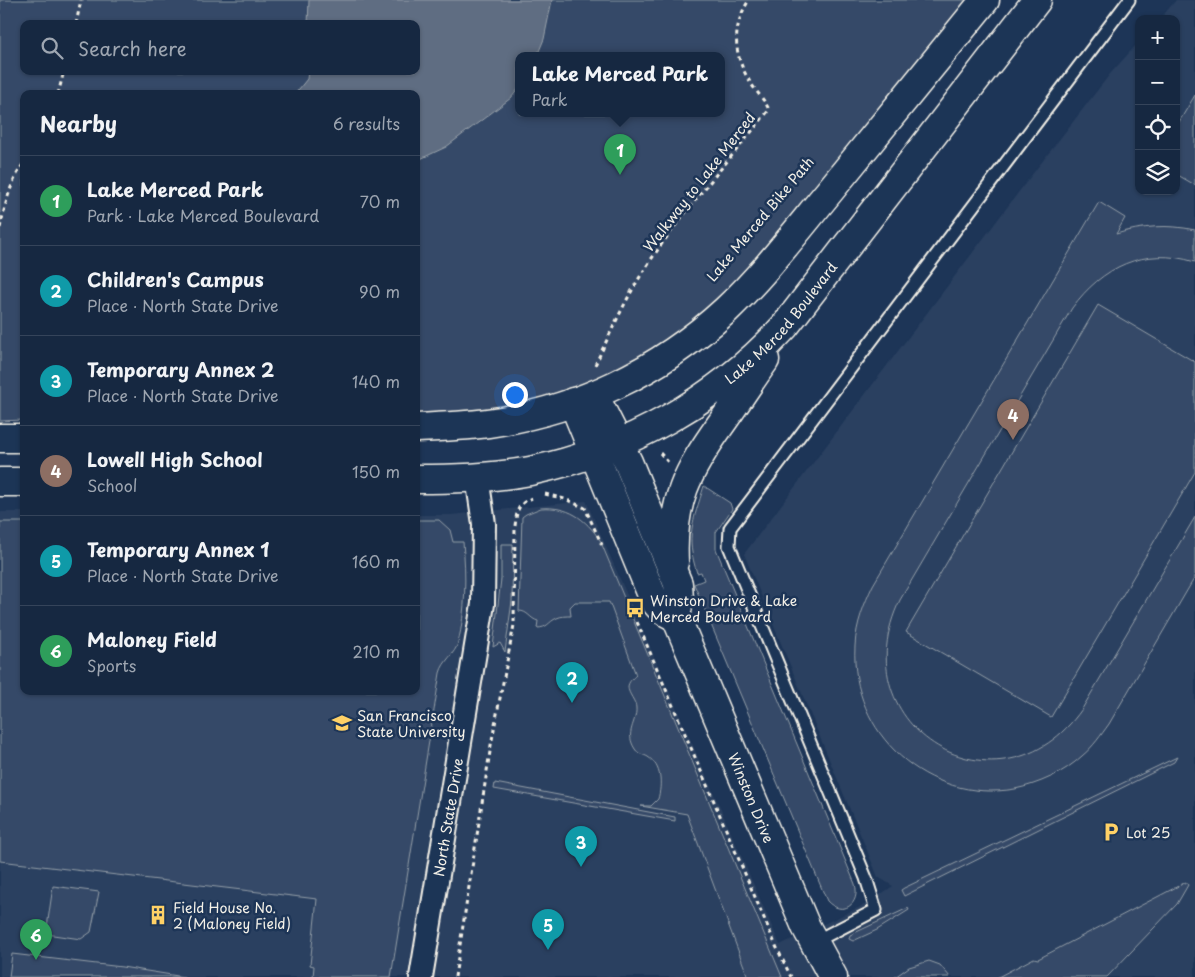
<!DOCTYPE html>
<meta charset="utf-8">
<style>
:root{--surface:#162841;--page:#23344c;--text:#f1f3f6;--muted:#9ea6b1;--line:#35445a;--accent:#d6ab8b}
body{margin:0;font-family:"Playpen Sans",sans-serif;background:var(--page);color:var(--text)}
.controls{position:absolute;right:15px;top:15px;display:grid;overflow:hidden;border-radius:10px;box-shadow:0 1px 4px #0004}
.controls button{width:45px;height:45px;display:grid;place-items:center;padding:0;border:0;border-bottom:1px solid var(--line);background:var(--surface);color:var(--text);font:25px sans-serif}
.you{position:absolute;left:514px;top:394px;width:18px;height:18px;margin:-12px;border:4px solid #fff;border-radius:50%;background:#1a73e8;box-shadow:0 0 0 8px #1a73e833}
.badge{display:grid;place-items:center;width:32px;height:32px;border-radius:50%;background:var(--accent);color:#fff;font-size:16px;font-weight:700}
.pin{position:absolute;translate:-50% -41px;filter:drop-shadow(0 1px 2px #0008)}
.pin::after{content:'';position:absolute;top:26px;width:18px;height:15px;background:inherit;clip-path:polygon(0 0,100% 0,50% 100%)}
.popup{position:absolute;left:515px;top:52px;width:210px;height:65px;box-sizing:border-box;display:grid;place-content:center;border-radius:10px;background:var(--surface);filter:drop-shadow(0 1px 4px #0005);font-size:16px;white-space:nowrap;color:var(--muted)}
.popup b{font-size:19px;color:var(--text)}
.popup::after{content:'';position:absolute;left:50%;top:100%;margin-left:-10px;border:10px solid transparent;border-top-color:var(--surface)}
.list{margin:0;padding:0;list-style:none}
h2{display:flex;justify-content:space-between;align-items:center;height:65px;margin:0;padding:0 20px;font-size:21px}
h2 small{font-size:16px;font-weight:400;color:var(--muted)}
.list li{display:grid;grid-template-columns:32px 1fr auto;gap:15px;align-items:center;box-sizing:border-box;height:90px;padding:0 20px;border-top:1px solid var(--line)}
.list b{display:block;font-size:19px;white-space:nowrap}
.list p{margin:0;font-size:16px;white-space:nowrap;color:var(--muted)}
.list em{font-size:16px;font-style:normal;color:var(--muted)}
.icon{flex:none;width:28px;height:28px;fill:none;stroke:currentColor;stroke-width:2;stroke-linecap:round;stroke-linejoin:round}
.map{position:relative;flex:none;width:1195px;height:977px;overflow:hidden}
.search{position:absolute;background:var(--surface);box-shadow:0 1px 4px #0004;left:20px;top:20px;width:400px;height:55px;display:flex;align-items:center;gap:12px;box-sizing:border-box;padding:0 18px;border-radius:10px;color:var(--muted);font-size:19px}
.panel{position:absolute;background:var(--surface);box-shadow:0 1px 4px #0004;left:20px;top:90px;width:400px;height:605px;border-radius:10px}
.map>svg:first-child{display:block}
.built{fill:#2a4060}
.green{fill:#354a67;stroke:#949ea8;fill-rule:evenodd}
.water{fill:#5e6d82;stroke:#9aa2ab}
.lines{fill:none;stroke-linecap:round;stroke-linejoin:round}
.lane-casing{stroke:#f4f1e8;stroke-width:15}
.street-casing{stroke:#f4f1e8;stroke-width:26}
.secondary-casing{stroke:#f4f1e8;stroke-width:31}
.path{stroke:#f4f1e8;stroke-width:3;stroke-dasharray:4 4;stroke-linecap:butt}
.lane{stroke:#1d3557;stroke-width:11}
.street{stroke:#1d3557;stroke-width:22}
.secondary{stroke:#1d3557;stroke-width:28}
.labels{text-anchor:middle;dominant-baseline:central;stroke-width:5;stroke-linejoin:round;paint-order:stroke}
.street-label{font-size:14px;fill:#f4f1e8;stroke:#1d3557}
.poi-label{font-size:14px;fill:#f4f1e8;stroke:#1d3557;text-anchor:start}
</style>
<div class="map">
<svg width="1195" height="977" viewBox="0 0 1195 977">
<rect width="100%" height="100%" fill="#1d3557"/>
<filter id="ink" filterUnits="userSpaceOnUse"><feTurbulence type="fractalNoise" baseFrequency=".02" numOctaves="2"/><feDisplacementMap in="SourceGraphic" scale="10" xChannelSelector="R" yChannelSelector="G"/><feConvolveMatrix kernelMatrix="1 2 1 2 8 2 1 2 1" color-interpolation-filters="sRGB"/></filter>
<g filter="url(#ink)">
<path class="built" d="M1176 0H1195V977H0V512H24V691H416V515H451L586 501 780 945 866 904 893 886 878 877 744 554 1024 185 1110 74 1139 42V191H1176V19H1160Z"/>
<path class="green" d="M0 0H967L758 257 718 301 673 339 597 381 523 406 416 417V94H24V420L0 421ZM24 24H416V71H24ZM519 56H721V114H519Z
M1195 95V185L1176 174V127Z
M1099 202 1125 218 1116 234C1142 226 1168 224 1195 230V262C1144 246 1102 267 1072 308L900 600C838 728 1001 825 1082 709L1195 517V577L1109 724C1101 735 1093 747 1082 756 1064 773 1039 784 1015 789 928 804 850 734 855 646 856 624 864 604 873 585Z
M1098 305 1195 362V472L1051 717 906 632Z
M704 486 730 503 732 509 716 532V549L855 884C861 905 842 917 827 901L694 584 704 580 701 572 697 573C685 536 693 522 704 486Z
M541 508C568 506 585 518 600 540L782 977H748L687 814 641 806H651L658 799C662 785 662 766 648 757 643 754 639 755 635 749 624 732 637 723 636 708 636 701 628 694 628 687 628 682 633 678 636 675L610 604 609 602H575L570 607 571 616C566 616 561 616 557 618 548 622 548 628 537 628L538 621C530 619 528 611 519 611L522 517 526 514Z
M416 520H439L450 530 453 542H463C466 575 466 611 458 643 455 654 443 661 440 673L391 977H313L314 966 310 965 317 899 0 861V522H24V691H416Z
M501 544H513L512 601 505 652 500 643 493 647 501 579Z
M1177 757 1174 762 904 896 901 890 904 888Z
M495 783 675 817V821L494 789Z
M1186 882 1188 885 1177 904 1107 977H998L1034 958 1038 959Z
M53 886 99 892 91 932 81 939 46 934Z
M908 908 909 910 877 930 853 941 849 939 850 935Z
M12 954 122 967 184 977H9Z
M929 961 940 965 950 977H895L909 967Z"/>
<path class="water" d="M309 0H552L544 39 537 56H519V88L511 98 446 147 416 161V94H295L307 79 308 71H416V24H308Z"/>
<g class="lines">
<defs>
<path id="lane" d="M814 942 876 910 866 878 729 546 730 528 1129 0"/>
<g id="street">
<path id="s1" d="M421 977 483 604 484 524 477 477"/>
</g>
<g id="secondary">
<path id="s2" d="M594 395 628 462 678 584 679 600 676 617 806 927 833 977"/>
<path d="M573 402 654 600C660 609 666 613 676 617"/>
<path d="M416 428C440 427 464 426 488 423 577 411 660 371 726 310 763 275 795 233 828 193 880 129 933 64 985 0"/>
<path d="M0 438H24"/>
<path id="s3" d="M416 479C454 479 493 478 530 471 627 451 719 399 785 326L1037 0"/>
<path d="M0 482H24"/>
<path d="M674 562C671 501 687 472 721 424 736 403 750 381 765 360"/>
</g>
</defs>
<use href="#lane" class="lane-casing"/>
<use href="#street" class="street-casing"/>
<use href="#secondary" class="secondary-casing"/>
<path class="path" d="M76 24 81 0
M58 94 64 71
M0 228C5 206 10 182 24 163
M595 365C609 336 622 307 638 280 675 219 725 166 769 110 765 100 758 94 752 85 733 57 731 28 749 0
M660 453 668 462
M545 494 565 499 585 508 602 545
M637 622 776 946 791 977
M455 977 491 745 514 625 515 526C517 511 517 504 532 498"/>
<use href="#lane" class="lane"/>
<use href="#street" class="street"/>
<use href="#secondary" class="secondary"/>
</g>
</g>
<defs>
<symbol id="bus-bare" viewBox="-9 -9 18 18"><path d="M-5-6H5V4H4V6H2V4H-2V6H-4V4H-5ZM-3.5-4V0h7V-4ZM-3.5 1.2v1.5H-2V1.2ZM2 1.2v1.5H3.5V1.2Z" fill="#ffd166" stroke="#1d3557" stroke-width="2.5" paint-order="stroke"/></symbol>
<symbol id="university-bare" viewBox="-9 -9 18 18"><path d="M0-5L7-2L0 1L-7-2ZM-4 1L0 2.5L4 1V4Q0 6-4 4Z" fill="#ffd166" stroke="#1d3557" stroke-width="2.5" paint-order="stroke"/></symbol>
<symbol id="parking-bare" viewBox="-9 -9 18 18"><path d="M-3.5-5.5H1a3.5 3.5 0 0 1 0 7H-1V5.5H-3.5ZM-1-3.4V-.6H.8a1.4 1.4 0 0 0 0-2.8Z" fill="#ffd166" stroke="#1d3557" stroke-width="2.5" paint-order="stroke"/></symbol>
<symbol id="building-bare" viewBox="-9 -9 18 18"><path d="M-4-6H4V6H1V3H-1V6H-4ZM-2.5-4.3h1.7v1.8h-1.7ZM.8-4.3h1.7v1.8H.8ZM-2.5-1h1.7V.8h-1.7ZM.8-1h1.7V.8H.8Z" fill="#ffd166" stroke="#1d3557" stroke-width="2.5" paint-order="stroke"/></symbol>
</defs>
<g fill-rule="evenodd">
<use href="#bus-bare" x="621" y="594" width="28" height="28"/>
<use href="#university-bare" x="328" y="709" width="28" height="28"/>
<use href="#parking-bare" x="1097" y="818" width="28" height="28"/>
<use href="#building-bare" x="144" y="901" width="28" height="28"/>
</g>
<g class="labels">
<g class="street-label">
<text transform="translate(699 182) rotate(-52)">Walkway to Lake Merced</text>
<text transform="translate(760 219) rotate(-50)">Lake Merced Bike Path</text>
<text stroke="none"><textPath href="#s3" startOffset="412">Lake Merced Boulevard</textPath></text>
<text stroke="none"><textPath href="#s2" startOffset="436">Winston Drive</textPath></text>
<text stroke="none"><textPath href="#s1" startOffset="162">North State Drive</textPath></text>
</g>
<g class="poi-label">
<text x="650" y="600">Winston Drive &amp; Lake<tspan x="650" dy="16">Merced Boulevard</tspan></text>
<text x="357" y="715">San Francisco<tspan x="357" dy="16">State University</tspan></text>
<text x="1126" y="832">Lot 25</text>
<text x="173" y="907">Field House No.<tspan x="173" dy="16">2 (Maloney Field)</tspan></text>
</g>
</g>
</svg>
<div class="controls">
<button>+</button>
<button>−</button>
<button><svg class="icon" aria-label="locate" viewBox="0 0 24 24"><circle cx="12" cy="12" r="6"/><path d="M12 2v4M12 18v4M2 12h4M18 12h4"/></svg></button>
<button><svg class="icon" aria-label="layers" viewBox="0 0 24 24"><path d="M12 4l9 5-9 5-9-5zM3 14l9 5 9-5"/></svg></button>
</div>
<div class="you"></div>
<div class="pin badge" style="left:620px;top:175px;background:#2e9e5b">1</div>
<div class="popup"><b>Lake Merced Park</b>Park</div>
<div class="pin badge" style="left:572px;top:703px;background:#0f9aa8">2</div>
<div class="pin badge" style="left:581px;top:867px;background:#0f9aa8">3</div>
<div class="pin badge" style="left:1013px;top:440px;background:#8d6e63">4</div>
<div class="pin badge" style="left:548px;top:950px;background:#0f9aa8">5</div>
<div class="pin badge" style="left:36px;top:960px;background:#2e9e5b">6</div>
<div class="search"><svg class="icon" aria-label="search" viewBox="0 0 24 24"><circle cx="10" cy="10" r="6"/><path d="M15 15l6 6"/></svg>Search here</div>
<section class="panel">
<h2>Nearby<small>6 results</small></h2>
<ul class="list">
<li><span class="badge" style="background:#2e9e5b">1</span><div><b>Lake Merced Park</b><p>Park · Lake Merced Boulevard</p></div><em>70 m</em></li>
<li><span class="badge" style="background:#0f9aa8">2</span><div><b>Children's Campus</b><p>Place · North State Drive</p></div><em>90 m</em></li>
<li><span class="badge" style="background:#0f9aa8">3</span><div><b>Temporary Annex 2</b><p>Place · North State Drive</p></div><em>140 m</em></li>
<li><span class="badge" style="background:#8d6e63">4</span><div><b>Lowell High School</b><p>School</p></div><em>150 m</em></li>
<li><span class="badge" style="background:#0f9aa8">5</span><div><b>Temporary Annex 1</b><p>Place · North State Drive</p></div><em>160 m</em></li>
<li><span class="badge" style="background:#2e9e5b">6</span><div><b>Maloney Field</b><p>Sports</p></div><em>210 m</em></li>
</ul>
</section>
</div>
